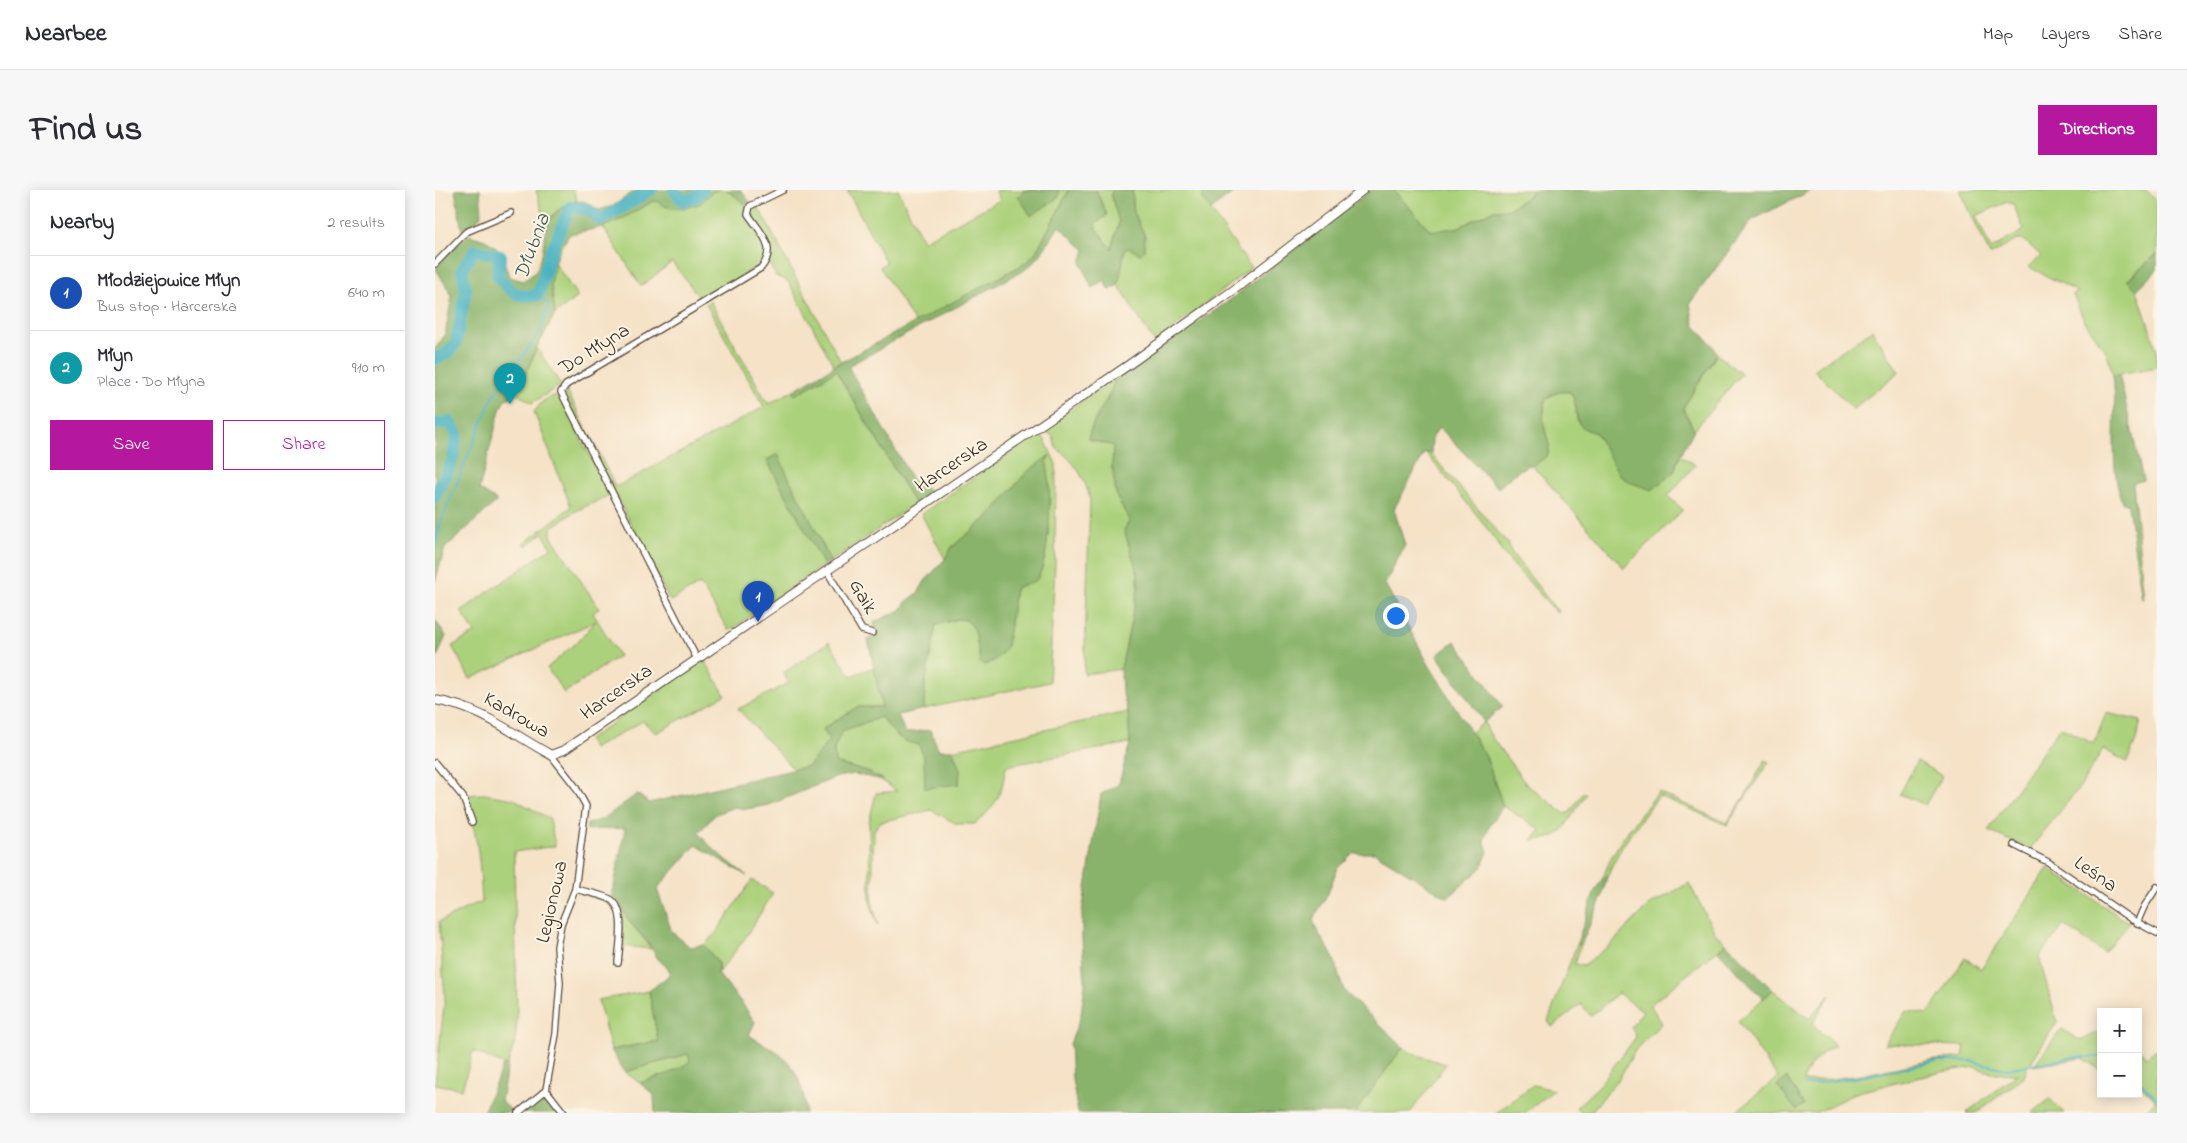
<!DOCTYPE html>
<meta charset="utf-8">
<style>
:root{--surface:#fff;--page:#f7f7f7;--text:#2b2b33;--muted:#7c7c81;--line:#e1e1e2;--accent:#b5179e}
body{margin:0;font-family:"Indie Flower",sans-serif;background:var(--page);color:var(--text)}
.controls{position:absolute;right:15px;bottom:15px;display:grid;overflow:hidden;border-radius:0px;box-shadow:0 2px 12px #0003}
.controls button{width:45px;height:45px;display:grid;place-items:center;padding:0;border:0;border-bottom:1px solid var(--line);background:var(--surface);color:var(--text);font:25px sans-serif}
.you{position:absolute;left:960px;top:425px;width:18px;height:18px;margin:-12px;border:4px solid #fff;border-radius:50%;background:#1a73e8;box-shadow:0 0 0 8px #1a73e833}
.badge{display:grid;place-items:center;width:32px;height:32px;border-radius:50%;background:var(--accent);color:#fff;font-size:16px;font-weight:700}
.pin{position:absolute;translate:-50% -41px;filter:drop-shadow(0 1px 2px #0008)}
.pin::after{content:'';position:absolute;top:26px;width:18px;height:15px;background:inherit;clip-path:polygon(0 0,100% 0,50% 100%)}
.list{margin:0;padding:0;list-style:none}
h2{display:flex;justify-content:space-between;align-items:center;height:65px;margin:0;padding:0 20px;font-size:21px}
h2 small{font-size:16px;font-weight:400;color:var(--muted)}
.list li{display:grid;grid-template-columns:32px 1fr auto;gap:15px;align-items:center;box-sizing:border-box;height:75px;padding:0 20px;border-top:1px solid var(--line)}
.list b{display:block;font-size:19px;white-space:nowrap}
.list p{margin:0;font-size:16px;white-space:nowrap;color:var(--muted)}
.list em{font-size:16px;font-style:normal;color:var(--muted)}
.actions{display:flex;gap:10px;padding:15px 20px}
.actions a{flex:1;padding:11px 0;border:1px solid var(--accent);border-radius:0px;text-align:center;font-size:18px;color:var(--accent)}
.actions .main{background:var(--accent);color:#fff}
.map{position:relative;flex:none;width:1722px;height:923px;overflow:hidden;border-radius:0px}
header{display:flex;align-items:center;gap:30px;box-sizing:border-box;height:70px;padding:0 25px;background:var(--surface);border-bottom:1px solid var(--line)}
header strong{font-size:24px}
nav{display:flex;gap:28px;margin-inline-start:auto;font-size:18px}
.intro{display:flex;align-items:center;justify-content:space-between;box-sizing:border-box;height:120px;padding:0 30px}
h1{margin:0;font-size:35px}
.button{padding:12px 22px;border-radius:0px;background:var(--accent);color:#fff;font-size:18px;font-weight:700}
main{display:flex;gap:30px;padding:0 30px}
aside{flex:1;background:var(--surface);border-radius:0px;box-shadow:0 2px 12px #0003}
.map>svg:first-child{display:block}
.green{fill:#acd17b;stroke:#747e4c;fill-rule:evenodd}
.forest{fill:#89b36b;stroke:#626e44}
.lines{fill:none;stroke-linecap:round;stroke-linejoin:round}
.stream{stroke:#43b0c0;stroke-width:2}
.river{stroke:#43b0c0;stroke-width:12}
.minor-casing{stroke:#574637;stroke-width:8}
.tertiary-casing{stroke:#574637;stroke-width:10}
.minor{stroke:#fff;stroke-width:5.5}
.tertiary{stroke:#fff;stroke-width:8}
.labels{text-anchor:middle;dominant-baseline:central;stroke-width:4;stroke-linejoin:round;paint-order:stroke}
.street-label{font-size:20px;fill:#3b2a1e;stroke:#fcf5e5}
.water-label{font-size:21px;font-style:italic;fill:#3e5957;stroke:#fcf5e5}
</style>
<header>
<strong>Nearbee</strong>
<nav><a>Map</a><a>Layers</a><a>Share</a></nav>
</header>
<div class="intro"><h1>Find us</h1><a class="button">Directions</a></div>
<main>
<aside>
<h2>Nearby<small>2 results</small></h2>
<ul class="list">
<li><span class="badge" style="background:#1a4fb4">1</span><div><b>Młodziejowice Młyn</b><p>Bus stop · Harcerska</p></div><em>640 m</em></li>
<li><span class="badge" style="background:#0f9aa8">2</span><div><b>Młyn</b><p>Place · Do Młyna</p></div><em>910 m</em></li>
</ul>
<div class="actions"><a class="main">Save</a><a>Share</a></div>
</aside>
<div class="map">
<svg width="1722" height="923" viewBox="0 0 1722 923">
<rect width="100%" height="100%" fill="#fcf5e5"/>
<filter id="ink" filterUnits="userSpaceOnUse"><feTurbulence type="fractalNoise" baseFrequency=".02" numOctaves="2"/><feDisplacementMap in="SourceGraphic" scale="10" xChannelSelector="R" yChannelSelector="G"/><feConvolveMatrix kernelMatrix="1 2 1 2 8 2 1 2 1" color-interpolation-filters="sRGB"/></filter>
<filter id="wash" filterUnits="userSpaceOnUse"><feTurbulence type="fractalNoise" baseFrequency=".0096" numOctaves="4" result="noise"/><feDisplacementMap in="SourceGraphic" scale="20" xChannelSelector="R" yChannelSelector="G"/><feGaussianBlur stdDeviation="1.12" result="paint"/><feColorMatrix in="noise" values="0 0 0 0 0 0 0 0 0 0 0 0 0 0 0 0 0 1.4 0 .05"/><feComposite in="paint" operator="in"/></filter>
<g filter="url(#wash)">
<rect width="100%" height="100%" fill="#f5e2c7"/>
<path class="green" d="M101 0H138L142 10 120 22 111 35Z
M283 0H292L311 14V22L331 57 329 72 267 111 237 72 206 96 168 37 187 29 218 11C224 11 227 15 232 17 241 20 256 17 264 14 273 9 272 2 283 0Z
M412 0H463L488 51 565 10 560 0H634L600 64 589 74 480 133 445 77 451 73Z
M661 0H677L676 5 684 32 676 59 659 35 672 25Z
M697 0H767L768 9 816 78 720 153 683 95 690 59 694 58 705 64 710 46 699 23Z
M958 0H1097L1094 6 1073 19 1059 20 1022 38 996 41Z
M1525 0H1711L1722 11V64L1692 90 1702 100 1722 161V177L1678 185 1672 163 1649 130 1638 105 1643 102 1594 77 1606 66 1589 50H1582L1555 65ZM1572 12 1578 14 1589 40 1556 59 1541 26Z
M322 15 406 172 399 176 353 91 341 86 334 73C343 56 325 38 315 24L317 18Z
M120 73 143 107 120 124 116 95Z
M275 111 333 214 357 201 360 205 401 181 480 314 395 372C380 334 358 301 343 264L332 270 389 375 294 441 265 394 235 411 130 205 131 199 181 297 329 217 271 114Z
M1437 140 1464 182 1418 219 1379 180Z
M102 158 126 195 97 213 80 202 87 193Z
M1282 164 1306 184 1259 240 1248 218Z
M680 189C675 211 657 227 653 249L678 256 677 277 682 308 695 331 689 340 703 384V399L686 479 649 484 655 310C651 289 639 270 621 258L618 246 607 239Z
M1125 201 1135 202C1148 222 1131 235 1161 243L1185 286 1239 281 1245 265 1260 275 1233 306 1248 320 1189 378 1098 276 1113 265 1114 255 1108 231 1110 210Z
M118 206 124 207 175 305 139 322 116 338V346L164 418 158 423 184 466 129 503 112 478 143 451 161 431 35 489 17 456 40 443 26 421 116 358 108 343 91 356 89 353 136 317 99 222 108 211Z
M603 243 610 250 621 274 620 375 614 492 489 519 490 493 501 435 523 429 532 430 540 440 546 473 550 475C560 471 567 465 572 455L580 399C585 394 595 395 601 390 615 377 618 290 611 272L592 282 554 326 517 357 510 369 486 324Z
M990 262 996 264 1074 355 1076 362 1123 422 1122 423 1066 361 1064 355 1045 329Z
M394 452 416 486 439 477 447 517H422L388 539 395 550 374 576 358 579 303 519 354 493 348 483Z
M269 469 290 505 221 543 208 531 158 559 153 550Z
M693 522 695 553 571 576C566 607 563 613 540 634H522L496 620 445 632 439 640 437 711 443 736 435 712 434 632 441 603 462 601 434 582 400 573 399 558 407 541 446 527C458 542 465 551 484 555L489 567 490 598 524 593 525 578 517 560Z
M1671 523 1706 531 1700 553 1692 572 1668 559 1647 594 1595 659 1553 641 1625 537 1659 554Z
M1049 532 1057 548 1091 594 1130 624 1135 622 1148 603 1151 604 1128 640C1118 649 1110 649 1097 650L1106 640 1068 616 1051 567 1036 543Z
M1330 570 1334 572 1292 635 1224 606C1204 632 1184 657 1172 687L1169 686C1178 655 1204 628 1223 602L1292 633 1310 606Z
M1482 571 1507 586 1490 615 1465 604Z
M49 604 79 609 115 629 120 656 79 662 82 828 80 852 72 876 38 861 27 899 0 894 10 808 4 732 40 714 47 713C45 674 43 640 28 605Z
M1613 678 1694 733 1669 763 1629 735 1604 767 1622 832 1592 878 1589 887 1541 923H1531L1583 883 1560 884 1540 877 1507 882 1423 902 1380 923H1299L1343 888 1303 831 1338 800 1374 829 1395 805 1377 834 1400 855C1388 861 1369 878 1368 892L1421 886 1493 871 1528 867 1530 856 1450 854 1471 821 1493 824 1530 768 1546 779Z
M317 690 338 703 310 748 283 784V773L269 755 281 743Z
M1254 693 1280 743 1291 753 1215 815 1227 833 1201 859 1185 887 1155 923H1146L1141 917 1162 898 1201 847 1196 837 1208 821 1183 803 1156 826 1146 814 1117 837 1113 831 1142 754 1146 755 1139 774 1149 775 1174 756 1213 716Z
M185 713 193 730 217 759 187 756V724Z
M214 801 223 851 176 860 163 810Z
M1627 839 1645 851 1666 841V880L1647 868 1598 876Z
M968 857 978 864 1011 874 975 923H920Z
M1703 858 1712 868 1720 859 1722 861V923H1710L1720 910 1703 893Z
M253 864 255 871C241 883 222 887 205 893L190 882Z
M1098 895 1119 900 1090 923H1061Z
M1615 909 1629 923H1597Z"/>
<path class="forest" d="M20 0H45L47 24 39 34 27 41Z
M201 0H283C272 2 273 9 264 14 256 17 241 20 232 17 227 15 224 11 218 11L187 29 168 37 135 44 126 57 120 73 116 95 120 124 99 163 87 193 77 207 70 209 65 220 44 299 62 311 10 358 0 392V159L10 145 17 106 1 79 14 62 33 45C62 52 66 59 74 87L88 91C92 88 98 85 100 82 116 56 99 33 132 15 146 8 151 11 164 20L178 16Z
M292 0H306L315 12 311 14Z
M590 0H624V7L596 26 583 6Z
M634 0H661L672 25 659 35 676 59 684 32 676 5 677 0H697L699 23 710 46 709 61 706 64 694 58 690 59 683 95 675 100 671 95 670 90 657 98 646 73 650 60 624 36 604 67 591 79 415 175 414 178 478 291 493 299 495 304 480 314 401 181 360 205 357 201 410 170 589 74 600 64Z
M767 0H801L776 20 768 9Z
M936 0H958L996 41 1022 38 1059 20 1073 19 1094 6 1097 0H1377L1317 30 1255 113 1259 135 1277 155 1282 164 1248 218 1259 240 1241 273 1240 281 1217 300 1194 292 1185 286 1161 243C1131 235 1149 222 1135 202 1125 201 1117 203 1110 210L1108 231 1114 255 1113 265 1098 276 1093 275 1083 281 1063 298 1004 237 997 248 996 264 990 262 959 319 970 355 950 394 994 475 1051 567 1068 616 1054 637 1049 650 1053 662 1046 678 1013 708 940 663H918L902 679 892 706 878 729C881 744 893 755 899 769 904 781 904 792 911 803L968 857 920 923H643L637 889 635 854 646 825 650 793 647 748V723L666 604 684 594 695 553 693 522 687 501 686 479 703 399V384L689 340 695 330 682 308 677 277 678 256 653 249C658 227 675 211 680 189L791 113Z
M1722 64V80L1702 100 1692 90Z
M1684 184 1708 290 1698 293 1709 409H1707L1693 315 1687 312C1673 272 1683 227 1678 185Z
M343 264C358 301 380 334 395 372L389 375 332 270Z
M615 265 611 272C618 290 615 377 601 390 595 395 585 394 580 399L572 455C567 465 560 471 550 475L545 473 540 440 532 430 523 429 501 435 490 493 489 519 463 525 470 543 495 540 504 560H517L525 578 524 594 490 598 489 567 484 555C462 551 459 543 446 527L407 541 399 558 400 573 434 582 448 590 419 584 402 587 334 615 311 619 299 617 281 624 263 643 278 659 312 686 261 655 222 699 237 742 255 757 269 755 283 773V784L306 812 320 832 314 845C326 853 344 861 353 872 364 885 371 906 370 923H220L219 905 205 893C222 887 241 883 255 871L253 864 190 882 176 860 223 851 214 801 232 787 235 782 233 778 223 769 212 751 193 730 185 713 177 707 190 638 151 640 152 634 168 629 202 604 214 613 374 576 394 550 388 539 422 517H447L433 449 442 447 439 432 466 420 471 412 483 403 490 391 510 369 517 357 554 326 592 282Z
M0 430 11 446 0 472Z
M1020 451 1068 517 1049 532 1002 465Z
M1169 686 1172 687 1167 707 1146 755 1142 753 1160 701Z
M1291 753 1338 800 1328 809 1283 761Z
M68 875 72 876 66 911 78 922 48 923Z
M1352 888 1369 915 1361 920 1342 896Z
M107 907 113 908 125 923H87Z"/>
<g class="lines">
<path class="stream" d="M0 357 6 332 56 210 106 140 114 114 103 105
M1703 890 1722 909
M1370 895 1430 886 1503 871H1536L1571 879 1639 867H1666"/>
<path class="river" d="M239 0 248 11 261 7 268 0
M0 169 13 163 21 153 31 100 27 80 40 60 66 66 62 85C77 102 79 108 103 105L115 64 135 17 152 19 166 30 216 0
M0 234 15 232 22 244 18 269 0 307"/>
</g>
</g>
<g filter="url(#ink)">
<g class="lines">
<defs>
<path id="minor" d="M0 74 31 42 76 23
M392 381 427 440 437 443
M262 469 126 202 131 195 326 78C343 57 326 43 313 24L315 16 348 0
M0 573 28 607 37 632
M1579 655 1613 672 1696 729 1722 743
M140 699C151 702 165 704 175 709 192 718 184 756 183 773
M1702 733 1709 717 1722 697
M111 900 129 923
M83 923 111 900 121 844 125 793 122 757 126 734 140 699 151 616 140 596 116 565"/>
<path id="tertiary" d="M0 510C47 518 76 543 116 565L129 560 692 176 800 99 928 0"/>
</defs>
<use href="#minor" class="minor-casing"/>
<use href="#tertiary" class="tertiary-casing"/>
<use href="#minor" class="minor"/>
<use href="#tertiary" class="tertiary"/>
</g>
</g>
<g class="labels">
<g class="street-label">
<text transform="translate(160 160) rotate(-32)">Do Młyna</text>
<text transform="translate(517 276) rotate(-34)">Harcerska</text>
<text transform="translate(427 407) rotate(60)">Gaik</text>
<text transform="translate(182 503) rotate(-35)">Harcerska</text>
<text transform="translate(81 526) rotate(30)">Kadrowa</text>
<text transform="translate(1660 685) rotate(35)">Leśna</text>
<text transform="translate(118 712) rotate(-77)">Legionowa</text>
</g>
<g class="water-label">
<text transform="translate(98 57) rotate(-70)">Dłubnia</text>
</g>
</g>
</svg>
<div class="controls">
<button>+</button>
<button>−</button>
</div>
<div class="you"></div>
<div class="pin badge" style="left:323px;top:432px;background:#1a4fb4">1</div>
<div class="pin badge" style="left:75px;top:214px;background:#0f9aa8">2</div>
</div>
</main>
